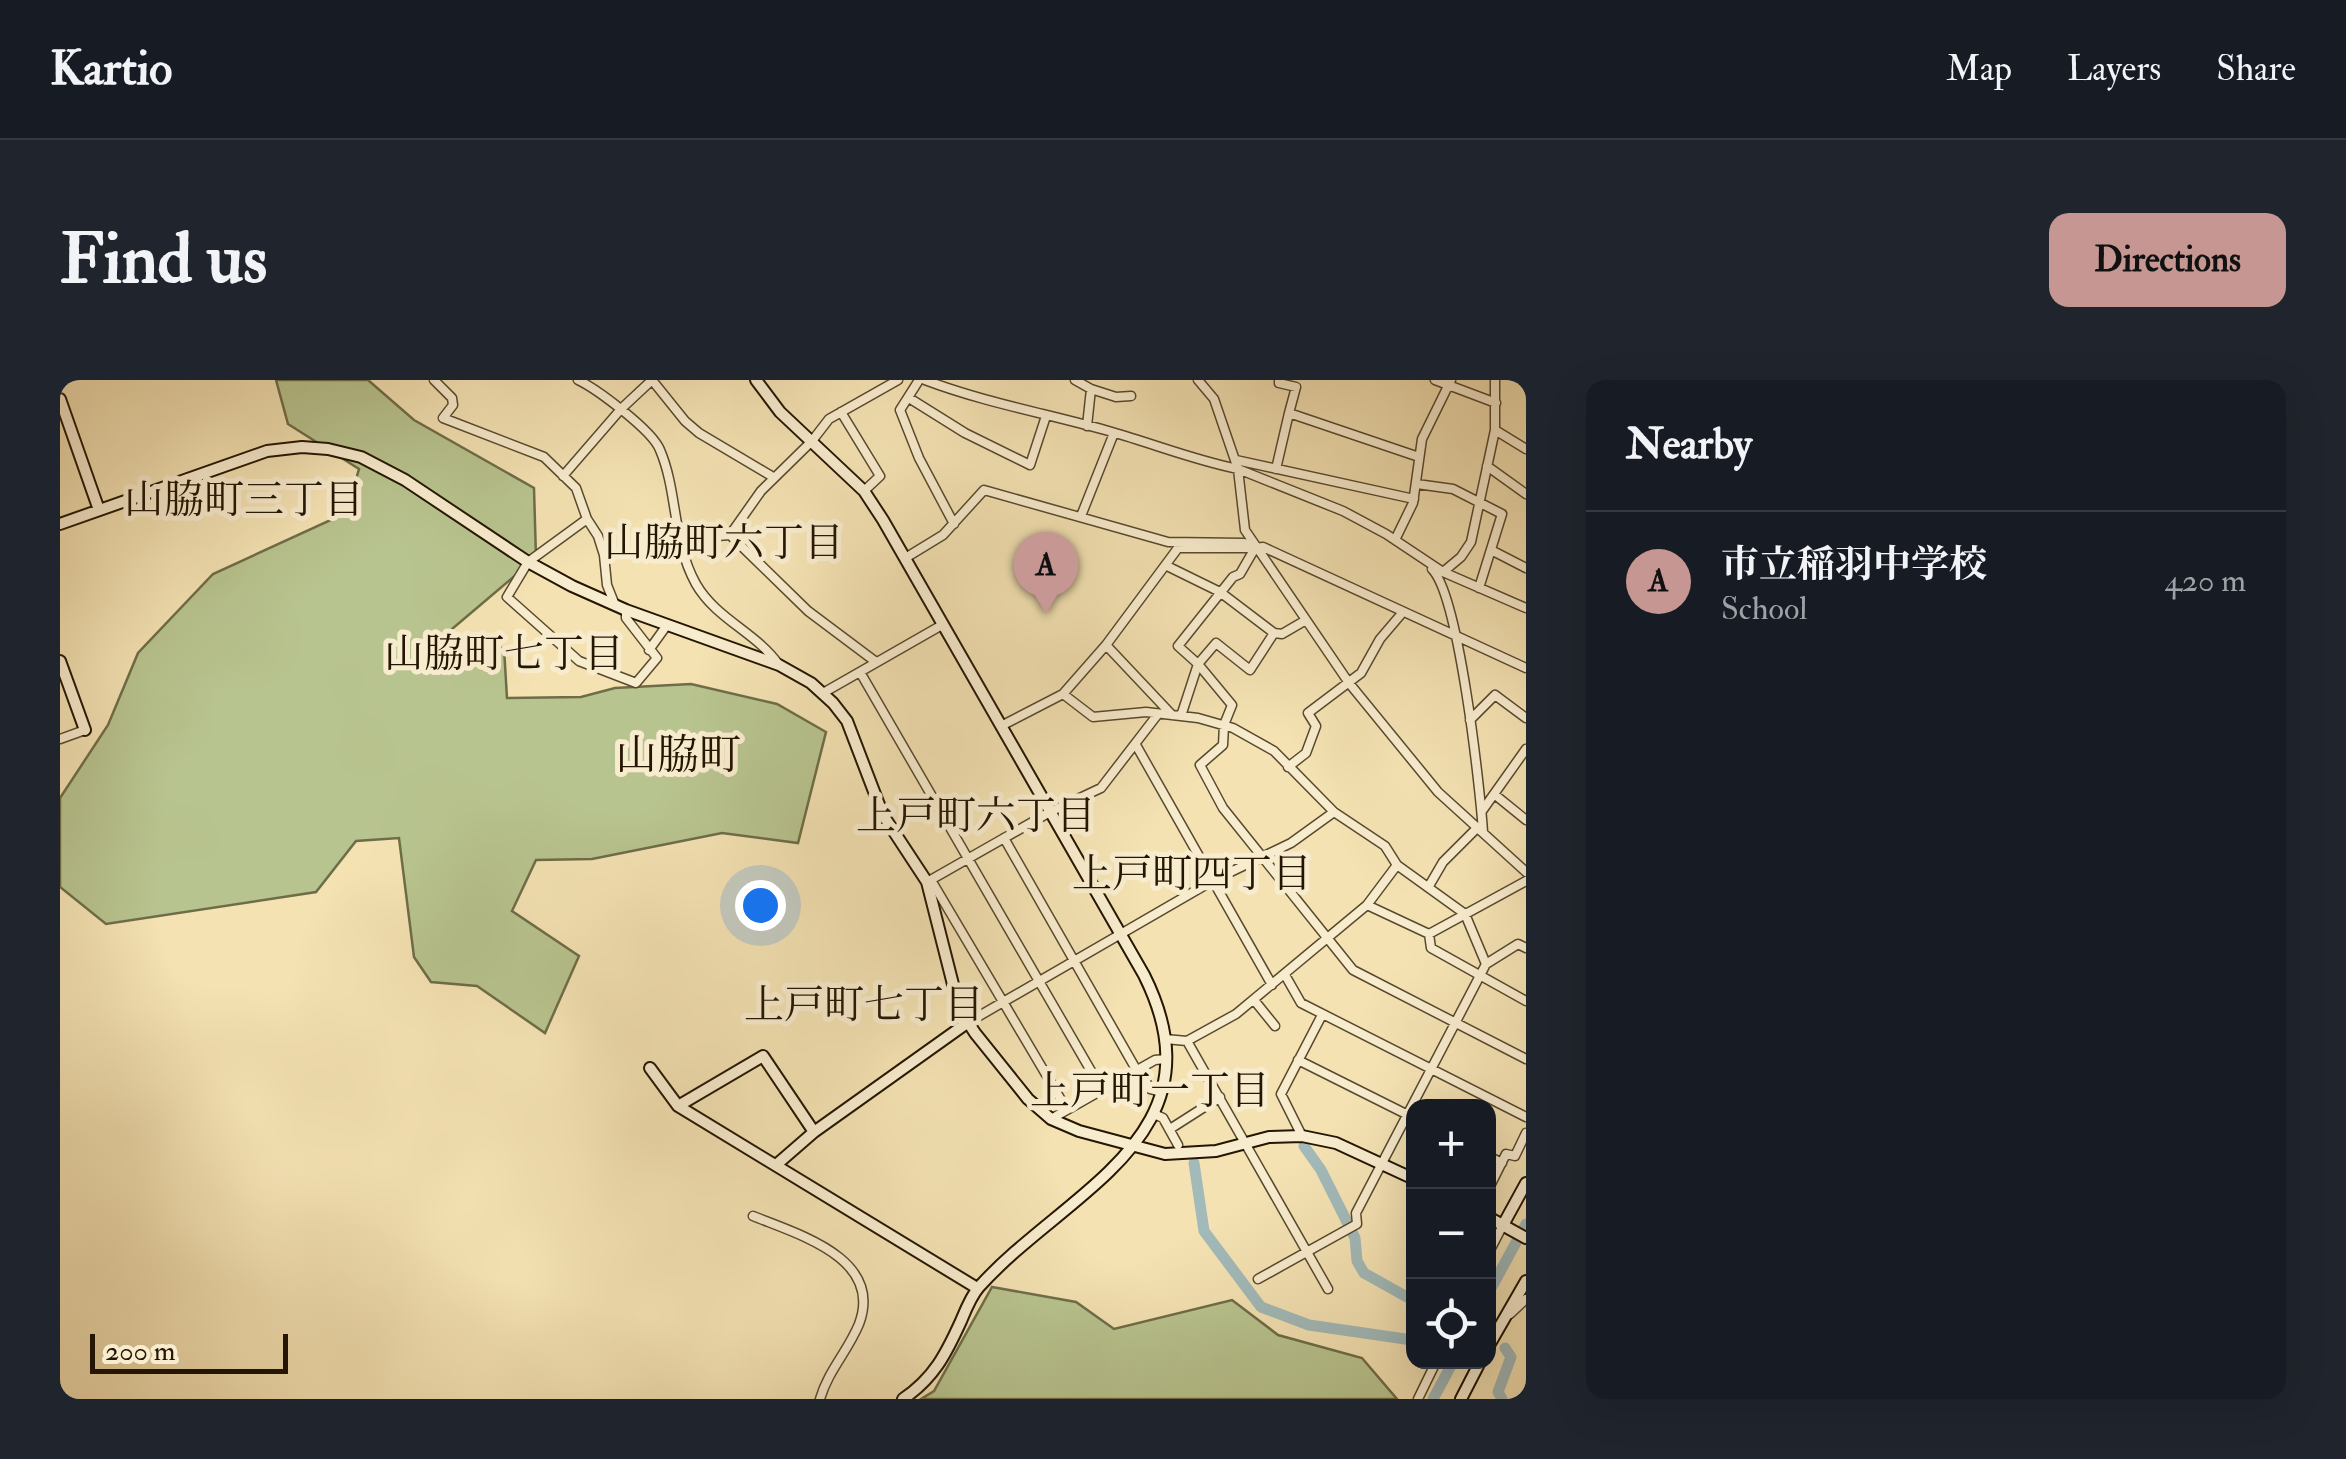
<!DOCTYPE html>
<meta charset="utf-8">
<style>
:root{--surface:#171b24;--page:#20242c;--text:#f1f3f6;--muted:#9ea1a6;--line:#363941;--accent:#c59692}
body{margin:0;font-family:"IM FELL Double Pica","Noto Serif JP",serif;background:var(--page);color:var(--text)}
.controls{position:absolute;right:30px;bottom:30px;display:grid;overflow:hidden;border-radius:20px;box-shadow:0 10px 40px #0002}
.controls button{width:90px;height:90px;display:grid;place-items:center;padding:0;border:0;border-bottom:2px solid var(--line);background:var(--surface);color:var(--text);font:50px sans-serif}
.scale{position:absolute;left:30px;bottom:25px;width:198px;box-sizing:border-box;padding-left:10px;border:5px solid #241602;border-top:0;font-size:28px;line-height:35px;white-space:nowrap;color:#241602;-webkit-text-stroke:8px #f8ecce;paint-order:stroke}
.you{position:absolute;left:700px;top:525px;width:35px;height:35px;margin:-25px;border:8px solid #fff;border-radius:50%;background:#1a73e8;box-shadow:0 0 0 15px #1a73e833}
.badge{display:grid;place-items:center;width:65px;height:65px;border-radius:50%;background:var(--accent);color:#111;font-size:32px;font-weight:700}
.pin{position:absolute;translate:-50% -82px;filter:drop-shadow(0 2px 5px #0008)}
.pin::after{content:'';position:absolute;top:52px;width:35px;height:30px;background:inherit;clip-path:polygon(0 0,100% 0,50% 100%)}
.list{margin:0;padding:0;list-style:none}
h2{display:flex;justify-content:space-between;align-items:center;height:130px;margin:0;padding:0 40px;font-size:42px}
h2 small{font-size:32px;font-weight:400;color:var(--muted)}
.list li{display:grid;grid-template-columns:65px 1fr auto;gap:30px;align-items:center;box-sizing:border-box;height:140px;padding:0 40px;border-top:2px solid var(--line)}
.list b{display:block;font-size:38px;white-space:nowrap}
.list p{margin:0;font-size:32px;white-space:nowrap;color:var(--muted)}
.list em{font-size:32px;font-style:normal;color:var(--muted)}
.icon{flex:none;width:55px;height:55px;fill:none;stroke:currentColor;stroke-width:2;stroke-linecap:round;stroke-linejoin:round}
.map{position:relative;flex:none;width:1466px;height:1019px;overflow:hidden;border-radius:20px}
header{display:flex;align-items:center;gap:60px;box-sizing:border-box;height:140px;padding:0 50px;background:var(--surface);border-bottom:2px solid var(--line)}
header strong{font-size:48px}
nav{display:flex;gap:55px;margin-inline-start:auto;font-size:35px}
.intro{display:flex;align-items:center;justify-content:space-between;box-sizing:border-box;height:240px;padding:0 60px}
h1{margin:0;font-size:70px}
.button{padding:25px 45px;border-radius:20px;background:var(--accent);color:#111;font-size:35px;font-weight:700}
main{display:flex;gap:60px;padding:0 60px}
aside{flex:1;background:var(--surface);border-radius:20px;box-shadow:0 10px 40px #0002}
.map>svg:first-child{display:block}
.green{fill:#b8c48f;stroke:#6e6d48;stroke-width:2.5}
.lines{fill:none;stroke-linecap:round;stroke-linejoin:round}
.river{stroke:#a2bab9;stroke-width:11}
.street-casing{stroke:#58492e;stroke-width:11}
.secondary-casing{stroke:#241602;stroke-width:14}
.street{stroke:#f8ecce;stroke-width:8}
.secondary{stroke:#f8ecce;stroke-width:10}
.labels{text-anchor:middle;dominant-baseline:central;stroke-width:10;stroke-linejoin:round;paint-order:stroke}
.neighbourhood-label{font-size:40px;fill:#241602;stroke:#f8ecce}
.quarter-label{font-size:42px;fill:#241602;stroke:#f8ecce}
</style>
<header>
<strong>Kartio</strong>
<nav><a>Map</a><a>Layers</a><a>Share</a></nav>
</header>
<div class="intro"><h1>Find us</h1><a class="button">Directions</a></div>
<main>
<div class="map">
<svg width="1466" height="1019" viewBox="0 0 1466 1019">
<rect width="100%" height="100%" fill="#f4e2b3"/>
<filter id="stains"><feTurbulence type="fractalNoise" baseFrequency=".002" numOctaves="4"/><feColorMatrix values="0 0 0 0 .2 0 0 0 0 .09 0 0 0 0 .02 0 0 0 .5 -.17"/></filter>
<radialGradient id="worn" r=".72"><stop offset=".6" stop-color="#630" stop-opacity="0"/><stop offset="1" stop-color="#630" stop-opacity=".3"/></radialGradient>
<path class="green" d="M216 0H308L354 40 474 108 476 178 392 249 395 266 444 268 447 318 521 317 555 308 631 304 717 324 766 352 738 463 662 453 532 479 476 480 452 531 519 576 485 653 417 606 371 602 354 577 339 458 296 461 256 512 46 544 0 507V418L48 345 78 273 153 194 273 139 290 120 299 89 228 44Z
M932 907 1016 922 1054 949 1172 920 1218 955 1302 978 1337 1019H861L874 1011Z"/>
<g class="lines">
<path class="river" d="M1244 766 1261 790 1295 858 1297 881 1304 893 1354 921
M1134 783 1144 851 1201 927 1249 945 1352 960
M1428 914 1466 844
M1373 1019 1393 982
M1442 1019 1438 1012 1451 977 1445 968"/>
<defs>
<path id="street" d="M374 0 392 18 393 25 383 38 484 77 516 108 527 139 538 156 544 175 547 205 555 225
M518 0C537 9 593 51 600 70 618 112 612 161 636 204 656 239 697 253 719 285
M592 0 625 41 639 53 713 97
M859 0 840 30 859 78 894 144
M865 0C926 23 989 34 1052 52 1094 64 1134 80 1178 89L1185 150 1289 303 1378 412 1466 492
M1015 0 1031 9 1027 46
M1138 0 1154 19 1178 89 1283 131 1326 154 1383 192 1466 228
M1219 0V3L1236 7 1229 33 1359 77
M1375 0 1436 23
M1465 0H1466
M1031 9 1056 17 1071 16
M849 18 905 53 970 85 986 36
M781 32 820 96 804 111
M1435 50 1466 69
M1176 80 1354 119
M1427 86 1466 114
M1216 89 1229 33
M503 96 561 29 592 0
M1357 104 1393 109 1442 134 1419 208
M1021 136 1054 53
M527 139 468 182 447 217 519 281 576 303 597 278 566 238V230
M670 155 748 231 816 282
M619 159 670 155 701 111 752 61 769 39 838 0
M1335 160 1353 123 1362 59 1391 0
M1431 170 1466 188
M847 177 883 155 924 110 1108 162 1184 163 1195 168 1203 167 1466 288
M1107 186 1160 212 1214 253
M1372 189C1399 216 1420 407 1423 452
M1383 192 1401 177 1411 162 1435 50V0
M1246 240 1222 254 1214 253 1190 290 1156 263 1138 284 1172 325 1164 345 1163 365 1140 385 1163 428 1293 590 1466 679
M1046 265 1112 335
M589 270 607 245
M800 292 1042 710
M763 313 882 245
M1003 314 1033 337 1086 332 1138 338 1173 348 1214 371 1274 432 1325 466 1337 485 1405 534 1426 584 1296 833 1297 844 1198 899
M1121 336 1138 284 1118 266 1173 197 1180 194 1195 168
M1410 340 1435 315 1466 338
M941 346 1003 314 1046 265 1118 168H1195
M0 359 25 350
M1076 365 1212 605
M1228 387 1246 373 1256 346 1248 333 1301 293 1320 259 1343 232
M1434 414 1466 440
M1422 431 1466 369
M944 458 1077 691
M871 500 1007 730
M867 502 990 432 1041 408 1098 334
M1369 506 1383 482 1417 448
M1307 525 1369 554
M1369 554 1371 568 1466 621
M1369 554 1466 501
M1426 584 1458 564 1466 568
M1225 595 1241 623 1466 737
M1194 620 1215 646
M907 643 1154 500 1231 463 1274 432
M1105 659 1127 661 1176 634 1307 525 1337 485
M1127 661 1268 909
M1238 680 1354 738
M1079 689 1095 680 1106 679
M1094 734 1103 738 1118 765
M991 739 1079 689 1090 709 1101 712
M1110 749 1160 717
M1242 756 1221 714 1262 635
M1428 776 1442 783
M1428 810 1446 774 1455 776 1466 753
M693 836C737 854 824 878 799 944 788 971 768 991 760 1019
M1428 874 1443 845
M1450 934 1466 919
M1358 1019 1376 982"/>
<path id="secondary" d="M696 0 720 32 804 111 823 140 1084 595C1165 757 1006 810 919 907 911 916 906 929 901 941 886 974 874 998 843 1019
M0 19 39 130
M0 144 207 71 242 67 268 69 301 77 345 100 468 182 512 206 566 230 719 285 751 303 773 323 787 341 823 435 867 502 899 628 915 653 968 719 991 739 1019 751 1105 774 1156 771 1209 757 1242 756 1276 763 1354 799
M0 281 25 350
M590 688 618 726 917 908
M618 726 703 676 754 752
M716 785 754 752 907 643
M1428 837 1466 858
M1443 845 1466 803
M1428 967 1466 901
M1401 1019 1420 982"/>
</defs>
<use href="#street" class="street-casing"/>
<use href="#secondary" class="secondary-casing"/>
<use href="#street" class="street"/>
<use href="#secondary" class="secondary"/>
</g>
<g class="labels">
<g class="neighbourhood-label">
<text x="184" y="120">山脇町三丁目</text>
<text x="664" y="163">山脇町六丁目</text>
<text x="444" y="274">山脇町七丁目</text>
<text x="916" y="436">上戸町六丁目</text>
<text x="1132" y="494">上戸町四丁目</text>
<text x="804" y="625">上戸町七丁目</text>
<text x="1090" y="711">上戸町一丁目</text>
</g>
<g class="quarter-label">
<text x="618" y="376">山脇町</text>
</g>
</g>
<rect width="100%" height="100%" filter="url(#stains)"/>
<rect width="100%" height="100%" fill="url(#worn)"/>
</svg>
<div class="controls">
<button>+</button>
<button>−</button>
<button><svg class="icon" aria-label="locate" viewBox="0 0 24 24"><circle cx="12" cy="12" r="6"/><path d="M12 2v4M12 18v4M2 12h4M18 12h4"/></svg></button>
</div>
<div class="scale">200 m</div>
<div class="you"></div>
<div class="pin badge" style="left:986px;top:234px">A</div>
</div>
<aside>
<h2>Nearby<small></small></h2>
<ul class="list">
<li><span class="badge">A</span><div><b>市立稲羽中学校</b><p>School</p></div><em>420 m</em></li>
</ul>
</aside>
</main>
